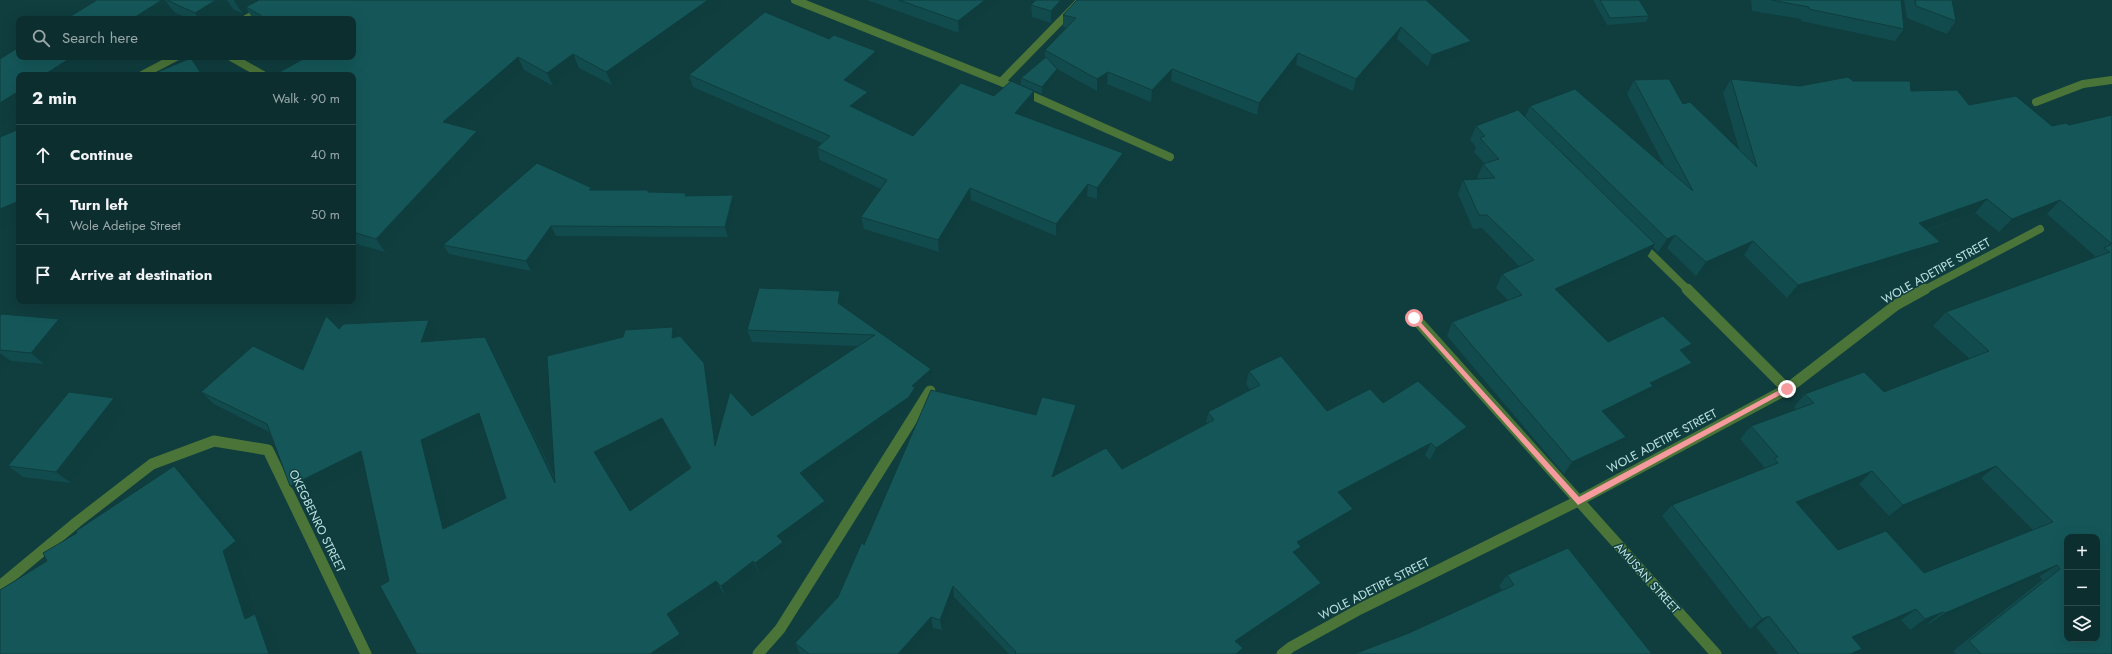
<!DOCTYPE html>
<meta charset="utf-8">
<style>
:root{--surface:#0c2e2e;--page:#153636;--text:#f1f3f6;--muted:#9aa8aa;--line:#2c4a4a}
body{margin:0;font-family:Jost,sans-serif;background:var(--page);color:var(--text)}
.controls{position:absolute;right:12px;bottom:12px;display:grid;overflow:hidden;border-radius:8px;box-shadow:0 4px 16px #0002}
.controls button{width:36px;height:36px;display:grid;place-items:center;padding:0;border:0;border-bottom:1px solid var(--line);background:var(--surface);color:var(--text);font:20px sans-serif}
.stop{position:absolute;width:12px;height:12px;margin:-9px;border:3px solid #f59b9e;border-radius:50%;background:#fff}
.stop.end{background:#f59b9e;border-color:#fff;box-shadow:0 1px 4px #0008}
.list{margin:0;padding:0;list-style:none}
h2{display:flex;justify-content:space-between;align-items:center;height:52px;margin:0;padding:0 16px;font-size:17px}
h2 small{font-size:13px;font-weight:400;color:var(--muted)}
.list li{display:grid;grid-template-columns:26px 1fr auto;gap:12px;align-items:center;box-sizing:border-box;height:60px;padding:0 16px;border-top:1px solid var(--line)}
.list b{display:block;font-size:15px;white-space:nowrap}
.list p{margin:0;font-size:13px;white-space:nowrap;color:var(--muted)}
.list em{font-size:13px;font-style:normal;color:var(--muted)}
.icon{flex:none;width:22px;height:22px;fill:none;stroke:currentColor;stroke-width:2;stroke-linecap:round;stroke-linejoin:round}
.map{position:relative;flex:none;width:2112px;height:654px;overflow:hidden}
.search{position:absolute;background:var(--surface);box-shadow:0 4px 16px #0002;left:16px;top:16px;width:340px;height:44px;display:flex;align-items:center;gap:10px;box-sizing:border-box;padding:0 14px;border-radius:8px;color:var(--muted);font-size:15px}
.panel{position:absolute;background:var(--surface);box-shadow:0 4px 16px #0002;left:16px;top:72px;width:340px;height:232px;border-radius:8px}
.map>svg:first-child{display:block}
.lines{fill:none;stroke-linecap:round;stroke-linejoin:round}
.minor-far1{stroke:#4a7438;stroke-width:8}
.minor{stroke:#4a7438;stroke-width:11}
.wall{fill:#124b4d;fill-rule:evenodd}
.shaded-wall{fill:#0f3d3e}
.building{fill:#155759;stroke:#0f3d3e;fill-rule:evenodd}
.route{fill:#f59b9e}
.labels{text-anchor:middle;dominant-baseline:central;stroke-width:3;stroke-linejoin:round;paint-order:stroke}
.street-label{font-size:12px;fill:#bde3e3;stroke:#103d3e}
</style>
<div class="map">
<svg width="2112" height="654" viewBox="0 0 2112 654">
<rect width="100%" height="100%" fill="#103d3e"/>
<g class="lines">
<path class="minor-far1" d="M795 0 1001 82 1170 157
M246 19 279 0
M231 57 263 75
M142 75 176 57
M1001 82 1081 0
M2036 102 2083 84 2112 80
M1641 244 1688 290
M1924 290 2040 229"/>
<path class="minor" d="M1687 289 1787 389
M1414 317 1716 654
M0 586 77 522 152 464 214 441 268 450 366 654
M758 654 780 629 930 391
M1282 654 1291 647 1360 609 1578 501 1787 389 1896 305 1925 289"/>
</g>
<path class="wall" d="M97 0H723L724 5 612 85 579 68 553 86 524 70 460 127 484 144 385 252 353 243V19H253L248 11 243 14 233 9 216 19H189L174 12Z
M867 0H1001L959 33Z
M1073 0 1051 23 1032 17 1031 5Z
M1426 0 1471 41 1467 53 1428 67 1397 39 1353 91 1296 65 1257 115 1171 81 1151 102 1107 84 1097 91 1057 69V75L1042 94 1021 85V78L1045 58V50L1067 28 1063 27V15Z
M1593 0H1639L1649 16 1646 22 1607 25Z
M1751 0H1901L1904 29 1895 41 1801 21 1802 19 1752 11Z
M1904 0H1952L1956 21 1947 34 1907 18Z
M829 39 878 63 854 85 868 92 870 104 861 111 913 136 994 96 1034 91V103L1023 116 1122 165 1097 199 1087 196 1056 236 971 200 939 252 864 229 861 217 881 189 820 160 817 148 822 143 693 87 689 75Z
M1731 79 1800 86 1853 81 1911 91 2052 126 2069 125 2112 115V654H1956L1953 651 2042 580 2040 576 1929 624 1928 623 1910 630 1901 620 1855 640V654H1778L1756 627 1750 629 1662 516 1672 505 1765 468 1740 439 1751 426 1796 409 1794 407 1805 394 1884 392 1970 359 1933 326 1946 312 2092 259 2095 256 2047 214 1999 232 1975 213 1927 230 1940 242 1928 255 1787 298 1744 255 1696 276 1667 248 1658 252 1653 247 1647 257 1562 296 1608 342 1684 354 1692 363 1683 376 1648 393 1643 399 1607 417 1616 450 1564 474 1447 336 1452 322 1508 300 1496 288 1502 274 1520 267 1482 228 1473 229 1458 194 1463 180 1478 179 1477 178 1483 164H1485L1474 152 1476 147 1470 140 1476 126 1525 117 1530 106 1665 167 1627 94 1634 80 1683 104 1739 149 1723 93ZM1981 478 2033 530 1924 573 1838 550 1800 507 1859 484 1889 516Z
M593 190 649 192 686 193 687 196 733 195 736 205 728 237 556 236 531 271 449 254 443 245Z
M843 303 842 306 932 381 916 396 917 399 911 408 807 481 825 501 829 512 784 544 788 553 760 574 758 571 726 596 722 591 674 624 686 643 389 581 364 466 301 497 269 432 214 404 201 392 303 370 339 329 438 332 435 341 493 350 555 478 673 327 677 337 704 363 709 375 717 437 752 416 858 346 752 342 747 330ZM483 426 506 498 449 526 431 452ZM668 430 690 468 630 511 601 463Z
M0 316 59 319 72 330 44 364 11 361 0 374Z
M1249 371 1327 411 1383 403 1467 427 1460 440 1430 460 1425 455 1344 498 1348 520 1300 549 1298 556 1317 594 1240 646 1241 654H1009L954 597 942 630 933 628 910 654H800L795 643 838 597 864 545 1036 415 1076 418 1057 474 1122 469 1206 424 1208 412 1250 390 1246 384Z
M114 398 128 409 71 483 23 477 8 466Z
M1507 575 1652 654 1409 633 1503 591 1499 586Z"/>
<path class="shaded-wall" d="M162 0H165L174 12 163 19H132Z
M216 0H227L233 9 216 19H199L195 13Z
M236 0H268L246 7 248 11 243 14 234 1Z
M708 0H723L724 5 612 85 606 72Z
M985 0H1001L959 33 958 21Z
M1061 0H1073L1051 23V11Z
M1401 27 1397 39 1353 91 1356 79Z
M1471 41 1467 53 1428 67 1432 55Z
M876 51 878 63 846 92 844 80Z
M1298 53 1296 65 1257 115 1259 103Z
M573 54 579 68 553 86 547 73Z
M72 57H104L76 75H44Z
M518 57 524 70 450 136 443 122Z
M1057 69V75L1042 94V87Z
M1172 69 1171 81 1151 102 1152 90Z
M1108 72 1107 84 1097 91V79Z
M19 91V112L0 124V103Z
M1034 91V103L1016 125 1015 113Z
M868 92 870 104 852 118 850 106Z
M477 131 484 144 385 252 376 239Z
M1123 153 1122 165 1097 199V188Z
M1088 184 1087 196 1056 236V224Z
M970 188 971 200 939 252 938 240Z
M733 195 736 205 728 237 725 227Z
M1987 199 1975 213 1907 236 1919 223Z
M2060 200 2047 214 1999 232 2012 219Z
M19 201V220L0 228V209Z
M551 226 556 236 531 271 526 261Z
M1675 235 1667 248 1658 252 1667 239Z
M1753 241 1744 255 1696 276 1706 262Z
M1940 242 1928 255 1787 298 1798 285Z
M1655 244 1647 257 1548 303 1555 289Z
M840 291 843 303 841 315 838 303Z
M59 319 72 330 44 364 31 353Z
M429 320 438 332 430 354 421 342Z
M673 327 678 339 672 338Z
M485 337 493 350 562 495 555 483Z
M1692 344 1682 357 1680 350Z
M0 353 11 361 0 374Z
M704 363 709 375 720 458 715 446Z
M1692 363 1683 376 1648 393 1643 399 1593 424 1602 411 1650 383Z
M931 369 932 381 916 396 917 399 911 408 804 484 800 473 912 386Z
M114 398 128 409 71 483 56 472Z
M1076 405V418L1052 489V477Z
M479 413 487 424 431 452 453 540 443 529 421 440Z
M662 418 668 430 601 463 594 452Z
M1467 427 1460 440 1430 460 1436 448Z
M1626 437 1616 450 1564 474 1572 462Z
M1431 443 1425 455 1334 504 1338 492Z
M361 451 371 463 301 497 290 486Z
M174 466 189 479 251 553 238 563 255 614 270 625 280 654H269L245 619Z
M1996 466 1981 478 1889 516 1903 505Z
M1872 471 1859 484 1784 514 1796 502Z
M825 501 829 512 784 544 788 553 760 574 755 563 777 536Z
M1353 509 1348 520 1300 549 1297 559 1289 563 1297 542Z
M753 561 758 571 726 596 721 586Z
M2057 565 2040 576 1929 624 1945 613Z
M716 581 722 591 674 624 667 614Z
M1321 583 1317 594 1232 651 1235 641Z
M953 586 954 597 942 630 940 620Z
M1916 609 1901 620 1838 647 1852 637Z
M1943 612 1928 623 1910 630 1925 619Z
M1769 616 1756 627 1750 629 1762 619Z
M931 617 933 628 910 654H898Z
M680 634 686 643 671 654H650Z
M1243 648 1241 654H1236Z
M1862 649 1855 654H1850Z"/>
<path class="building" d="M97 0H162L132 19H66Z
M167 0H216L195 13Z
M259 0H708L606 72 573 54 547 73 518 57 443 122 477 131 376 239 353 232V75H274L307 57H353V19H267L246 7Z
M899 0H985L958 21Z
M1036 0H1061L1051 11 1031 5Z
M1077 0H1426L1471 41 1432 55 1401 27 1356 79 1298 53 1259 103 1172 69 1152 90 1108 72 1097 79 1045 50 1076 18 1063 15Z
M1600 0H1639L1649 16 1610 18Z
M1771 0H1901L1904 29 1809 9V7Z
M1915 0H1952L1956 21 1916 6Z
M765 12 829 39 834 35 876 51 844 80 868 92 850 106 913 136 961 83 994 96 1011 81 1034 91 1015 113 1123 153 1097 188 1088 184 1056 224 970 188 938 240 861 217 887 180 817 148 830 136 689 75Z
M19 47V57H72L44 75H19V91L0 103V59Z
M1046 57 1057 69 1042 87 1021 78Z
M191 58 202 75H150Z
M1848 77 1853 81H1910L1911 91 1957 90 1969 105 2016 96 2052 126 2066 123 2069 125 2112 115V244L2060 200 2012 219 1987 199 1919 223 1940 242 1798 285 1753 241 1706 262 1675 235 1667 239 1530 106 1575 89 1693 191 1634 80 1669 79 1683 104 1690 102 1757 167 1731 79 1800 86Z
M1518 110 1655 244 1555 289 1608 342 1663 316 1692 344 1680 350 1692 363 1650 383 1653 386 1602 411 1626 437 1572 462 1452 322 1522 295 1502 274 1534 260 1487 215H1479L1463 180 1495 178 1483 164 1499 159 1480 138 1485 136 1476 126Z
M19 129V201L0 209V137Z
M537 163 592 188 589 190H648V192L686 193 685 196 733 195 725 227 551 226 526 261 443 245Z
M2112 244V654H1981L1969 641 2060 569 2057 565 1945 613 1943 612 1925 619 1916 609 1852 637 1862 649 1850 654H1799L1769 616 1762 619 1672 505 1778 463 1774 458 1778 457 1751 426 1814 403 1805 394 1864 372 1884 392 1989 351 1946 312 2110 252 2104 248ZM1996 466 2053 522 1924 573 1886 531 1838 550 1796 502 1872 471 1903 505ZM2067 537H2097V639H2067Z
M759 288 840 291 838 303 931 369 912 386 915 387 909 397 800 473 825 501 777 536 783 542 755 563 753 561 721 586 716 581 667 614 680 634 650 654H417L380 586 389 581 361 451 290 486 267 424 201 392 253 346 303 370 326 316 339 329 344 324 429 320 421 342 485 337 555 483 547 356 623 337 625 330 673 327 672 338 680 336 704 363 715 446 730 392 752 416 875 335 747 330ZM479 413 506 498 443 529 421 440ZM662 418 691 468 630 511 594 452Z
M1 314 59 319 31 353 0 350V316Z
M1281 356 1327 411 1370 389 1383 403 1418 381 1467 427 1436 448 1431 443 1338 492 1353 509 1297 542 1301 547 1293 552 1321 583 1235 641 1243 648 1236 654H1015L1016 652 953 586 940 620 931 617 898 654H809L795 643 838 597 862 542 864 545 931 390 1036 415 1042 397 1076 405 1052 477 1106 448 1122 469 1214 420 1208 412 1260 385 1249 371Z
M69 392 114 398 56 472 8 466Z
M174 466 236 541 223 551 245 619 255 614 269 654H0V590L47 561 43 553 77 533 76 531Z
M1568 548 1652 654H1354L1409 633 1514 585 1507 575Z"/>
<path class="route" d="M1414 315 1579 497 1785 387H1787L1791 389 1578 505 1412 319 1411 318Z"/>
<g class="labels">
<g class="street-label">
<text transform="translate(1936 271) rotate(-29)">WOLE ADETIPE STREET</text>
<text transform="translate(1662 441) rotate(-28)">WOLE ADETIPE STREET</text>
<text transform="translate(317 521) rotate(64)">OKEGBENRO STREET</text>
<text transform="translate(1647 578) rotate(48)">AMUSAN STREET</text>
<text transform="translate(1374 589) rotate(-27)">WOLE ADETIPE STREET</text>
</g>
</g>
</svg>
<div class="controls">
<button>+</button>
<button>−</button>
<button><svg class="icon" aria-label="layers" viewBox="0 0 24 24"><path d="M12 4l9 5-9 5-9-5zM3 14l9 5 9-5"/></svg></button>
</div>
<div class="stop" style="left:1414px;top:318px"></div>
<div class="stop end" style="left:1787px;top:389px"></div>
<div class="search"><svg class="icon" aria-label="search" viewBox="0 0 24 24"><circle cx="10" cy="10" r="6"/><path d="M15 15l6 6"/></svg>Search here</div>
<section class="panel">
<h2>2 min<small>Walk · 90 m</small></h2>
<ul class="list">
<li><svg class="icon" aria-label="ahead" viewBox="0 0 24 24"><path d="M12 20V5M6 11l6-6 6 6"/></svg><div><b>Continue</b></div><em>40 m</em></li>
<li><svg class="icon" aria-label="left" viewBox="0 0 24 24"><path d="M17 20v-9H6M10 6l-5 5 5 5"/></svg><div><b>Turn left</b><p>Wole Adetipe Street</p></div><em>50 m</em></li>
<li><svg class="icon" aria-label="arrive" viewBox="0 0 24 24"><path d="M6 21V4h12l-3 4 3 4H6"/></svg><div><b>Arrive at destination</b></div></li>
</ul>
</section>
</div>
